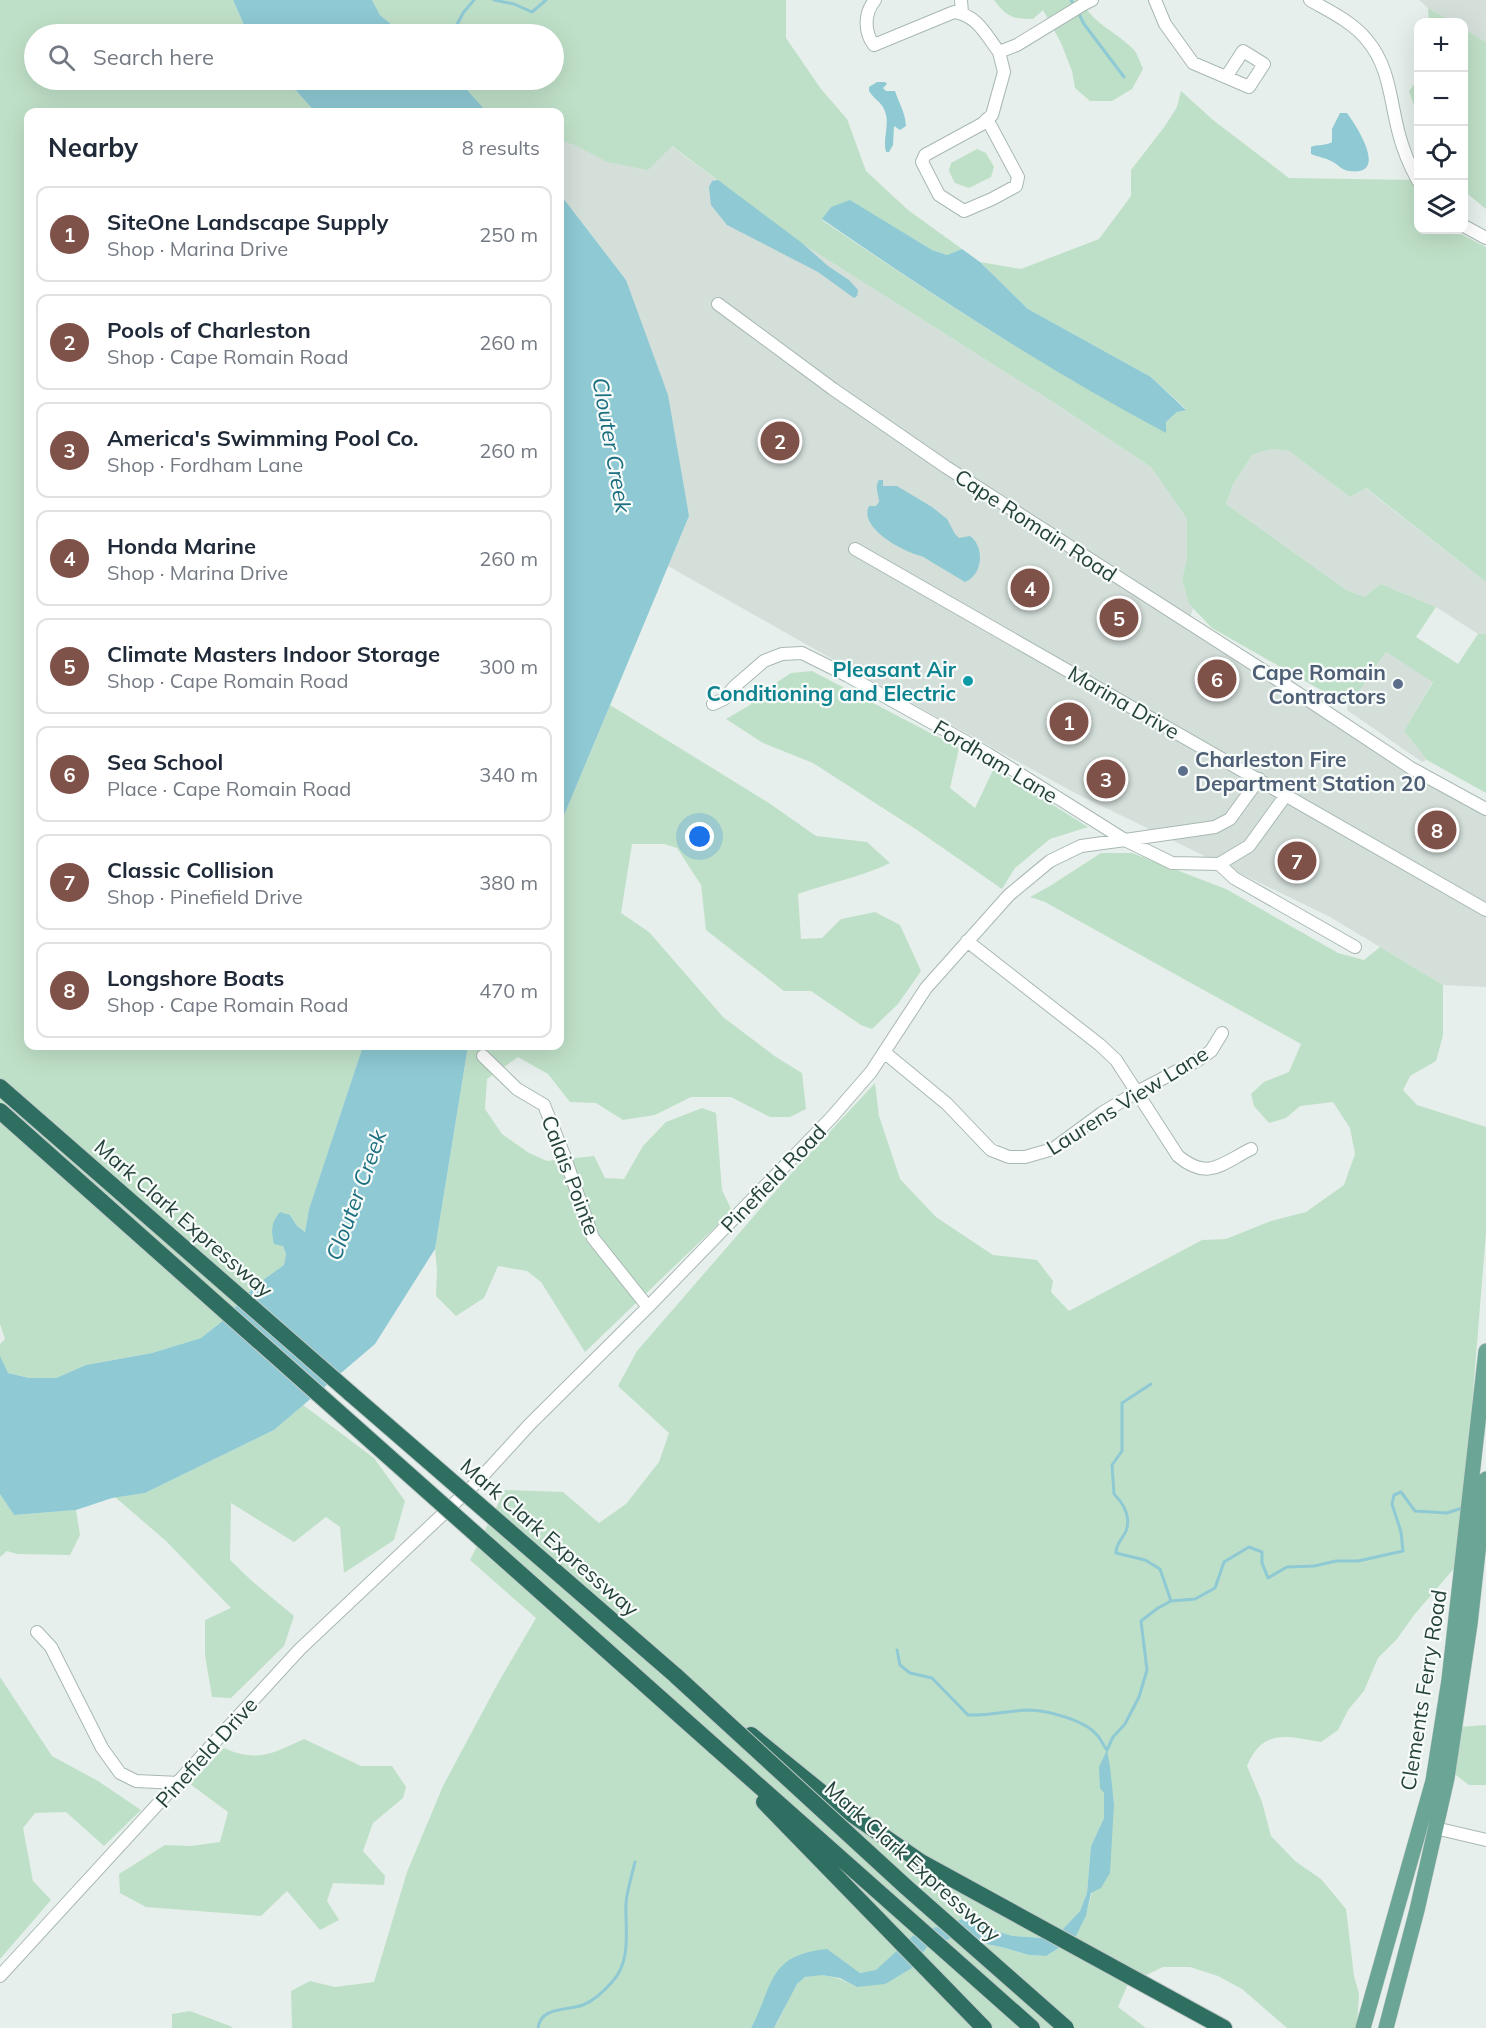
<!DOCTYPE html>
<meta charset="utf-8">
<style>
:root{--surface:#fff;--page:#f6f6f7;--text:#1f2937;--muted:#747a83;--line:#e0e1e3;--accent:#7f5249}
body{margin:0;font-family:Mulish,sans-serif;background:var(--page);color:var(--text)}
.controls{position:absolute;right:18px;top:18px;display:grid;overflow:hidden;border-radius:12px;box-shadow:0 6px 24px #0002}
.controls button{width:54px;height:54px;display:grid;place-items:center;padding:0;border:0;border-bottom:2px solid var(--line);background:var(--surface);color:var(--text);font:30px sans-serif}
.you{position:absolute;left:700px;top:837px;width:21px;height:21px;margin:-15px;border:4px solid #fff;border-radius:50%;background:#1a73e8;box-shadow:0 0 0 9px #1a73e833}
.badge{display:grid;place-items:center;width:39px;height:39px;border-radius:50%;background:var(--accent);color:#fff;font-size:20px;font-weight:700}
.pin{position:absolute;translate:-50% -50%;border:3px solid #fff;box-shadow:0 2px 6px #0006}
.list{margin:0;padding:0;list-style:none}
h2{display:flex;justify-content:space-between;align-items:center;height:78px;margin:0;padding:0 24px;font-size:26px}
h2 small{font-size:20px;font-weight:400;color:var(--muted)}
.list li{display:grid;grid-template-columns:39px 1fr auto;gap:18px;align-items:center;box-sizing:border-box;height:96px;margin:0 12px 12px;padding:0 12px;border:2px solid var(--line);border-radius:12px}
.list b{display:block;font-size:22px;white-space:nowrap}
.list p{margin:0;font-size:20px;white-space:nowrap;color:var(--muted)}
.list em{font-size:20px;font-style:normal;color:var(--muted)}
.icon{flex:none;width:33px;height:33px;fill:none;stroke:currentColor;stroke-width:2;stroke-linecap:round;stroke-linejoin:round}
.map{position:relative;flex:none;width:1486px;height:2028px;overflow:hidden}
.search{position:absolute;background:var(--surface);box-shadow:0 6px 24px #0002;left:24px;top:24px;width:540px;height:66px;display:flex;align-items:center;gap:15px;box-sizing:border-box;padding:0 21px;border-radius:33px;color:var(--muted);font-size:22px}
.panel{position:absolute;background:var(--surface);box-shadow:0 6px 24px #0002;left:24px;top:108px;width:540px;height:942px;border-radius:12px}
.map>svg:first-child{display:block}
.built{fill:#d4dfda}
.green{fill:#bfe0c8}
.water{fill:#8ec9d4}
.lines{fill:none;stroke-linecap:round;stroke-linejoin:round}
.stream{stroke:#8ec9d4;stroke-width:3}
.minor-casing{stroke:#a8b8b2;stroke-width:14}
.major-casing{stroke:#c2cac8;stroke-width:16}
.highway-casing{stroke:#c2cac8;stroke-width:18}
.minor{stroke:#fff;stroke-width:12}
.major{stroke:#6aa596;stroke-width:15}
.highway{stroke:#2f6f62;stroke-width:16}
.highway-bridge-casing{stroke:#c2cac8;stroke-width:18;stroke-linecap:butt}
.highway-bridge{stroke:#2f6f62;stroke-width:16}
.culture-dot{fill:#0f9aa8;stroke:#f7fbf9;stroke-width:2}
.service-dot{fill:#5c6f8a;stroke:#f7fbf9;stroke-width:2}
.labels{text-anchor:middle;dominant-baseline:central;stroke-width:4.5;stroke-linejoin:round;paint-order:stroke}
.street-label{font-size:21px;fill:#24423a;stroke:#f7fbf9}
.culture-label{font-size:21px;font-weight:bold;fill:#0d838f;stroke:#f7fbf9;text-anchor:end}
.service-label{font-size:21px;font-weight:bold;fill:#4e5e75;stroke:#f7fbf9;text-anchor:end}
.water-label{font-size:22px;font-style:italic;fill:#1c6f80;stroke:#f7fbf9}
</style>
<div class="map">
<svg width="1486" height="2028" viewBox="0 0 1486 2028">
<rect width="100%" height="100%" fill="#e6efeb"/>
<path class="built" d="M1419 0H1486V42L1464 29V22H1453L1428 8Z
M560 140 577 146H671L798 241 1053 402 1151 467 1187 519V559L1182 579 1189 604 1193 609 1186 629 1455 799 1486 814V987L1443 985 1330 917 1073 792 832 659 668 566 689 516 626 280 560 194Z
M1271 449 1289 451 1350 497 1365 488 1486 582V634H1478L1436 607 1381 584 1364 597 1345 589 1226 504 1233 485 1252 455Z
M1386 652 1433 681 1404 731 1427 760 1422 762 1347 710V708Z"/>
<path class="green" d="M0 0H233L248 34H34V80H287L315 112H28V1046H363L309 1209 305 1232 297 1226 290 1215 283 1246 286 1254 284 1265 256 1285 220 1323 201 1338 152 1353 86 1365 56 1378H29L8 1373 0 1358V1344L5 1339 0 1324Z
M372 0H786V38L821 89 847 119 866 171 908 210 962 249 947 255 932 250 850 201 831 207 822 220C933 296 1047 369 1166 432V422L1177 412 1186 409 1151 377 1028 309 980 262 1021 269 1099 239 1131 196V170L1165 126 1177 107 1181 91 1213 120 1289 178 1417 180 1418 230H1453L1486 247V582L1366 488 1350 497 1289 451 1271 449 1252 455 1233 485 1226 504 1345 589 1364 597 1381 584 1436 607 1416 637 1458 664 1478 634H1486V793L1427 760 1404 731 1433 682 1386 652 1349 706 1212 628 1189 604 1182 579 1187 559V519L1151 467 1053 402 798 241 672 146 648 170 607 162 577 146 560 140V112H487L458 80H554V34H403L380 15Z
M994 0H1081C1091 22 1116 32 1132 48 1138 53 1140 63 1143 69L1132 89 1112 101H1090L1075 88 1072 71 1061 43 1043 10 1033 19C1012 19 1007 17 994 0Z
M1428 8 1453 22H1429Z
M1464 29 1486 42V209L1464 191Z
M1418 79V117L1409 91Z
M977 149 986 153 994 167 991 177 969 188 955 183 949 171 951 163Z
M812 671 959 748 950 788 975 808 994 768 1088 827 1050 839 1015 868 1002 889 917 830 813 763 763 743 726 719 750 705 761 693 791 673Z
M610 705 769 803 816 836 867 842 890 863C861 877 829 883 798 894L801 939 822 938 841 919 875 912 900 925 921 971 898 1004 872 1029 861 1025 811 991H784L706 930 701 885 677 848 664 844H632L621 913 649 932 723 1017 776 1057 802 1073 806 1109 790 1117H770L731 1097H691L655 1115 623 1120 596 1103 570 1102 548 1074 518 1057 487 1079 485 1109 502 1134 529 1153 547 1161 594 1156 605 1178 624 1179 643 1146 666 1122 702 1108 716 1113 722 1190 732 1211 585 1352 541 1282 527 1271 498 1266 484 1298 456 1316 436 1296 437 1271 435 1249 468 1046H560V825Z
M1101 853H1132L1226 889 1338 953 1364 960 1380 947 1443 985V1035L1436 1061 1410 1076 1403 1090 1417 1105 1486 1127V1233L1460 1552 1457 1565 1414 1615 1397 1639 1378 1658 1364 1691 1348 1710 1338 1730 1321 1742C1287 1736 1263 1728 1247 1766L1262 1802 1271 1836 1295 1861 1321 1879 1346 1909 1354 1976 1359 1994 1357 2028H1287L1242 1989 1218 1976 1190 1967H1163L1128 1984 1118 2007 1146 2028H774C783 2015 790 1992 799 1982 814 1967 842 1979 857 1987L912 1968 927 1947 955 1937 1005 1948 1029 1955 1046 1956 1075 1938 1086 1916 1114 1804 1107 1752 1104 1818 1091 1846 1087 1893 1080 1911 1062 1930 1044 1938 1013 1936 999 1932 976 1921 962 1919 939 1927 927 1928 876 1971 860 1973 827 1950 755 2020 751 2028H292L291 1991 310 1981 335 1987 374 1982 407 1872 443 1786 498 1683 536 1618 470 1560 505 1490 563 1492 599 1523 626 1504 659 1462 669 1433 618 1386 637 1351 786 1179 875 1083 879 1116 900 1179 936 1217 993 1255 1037 1260 1053 1281 1051 1292 1069 1311 1202 1240 1226 1239 1271 1221 1306 1212 1344 1185 1355 1154 1350 1128 1333 1102 1300 1106 1286 1118 1269 1123 1254 1106 1251 1094 1264 1082 1289 1072 1301 1044 1045 902 1030 897 1050 886Z
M303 1405 374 1458 405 1501 394 1540 344 1573 340 1527 326 1517 294 1542 231 1503 230 1560 253 1582 294 1616 284 1646 231 1698 212 1697 205 1655V1620L231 1608 166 1541 115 1497 145 1493 274 1430Z
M0 1494 14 1515 76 1510 80 1535 70 1555 17 1554 7 1551 0 1557Z
M0 1677 52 1756 98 1781 141 1810 104 1846 66 1812 35 1813 23 1828 33 1881 51 1900 0 1959Z
M1486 1725V1785H1469L1453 1773 1459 1727Z
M304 1739 361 1766H392L406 1787 403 1798 373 1823 363 1851 385 1876 384 1885 333 1883 327 1901 339 1920 320 1930 287 1891 261 1916 146 1907 120 1893 119 1874 165 1845 191 1846 220 1842 228 1812 190 1784 224 1748C258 1763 273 1753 304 1739Z
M190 2011 230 2026 233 2028H172V2014Z"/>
<path class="water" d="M233 0H372L380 15 403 34H248Z
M287 80H458L487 112H315Z
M877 82H885L887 84 883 88 886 91H895C899 104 905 111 906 126L900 130 894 126 893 145 889 152H886C882 139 891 123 884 109 881 102 873 98 869 91V87Z
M1340 113H1347C1356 125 1390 177 1349 171 1341 170 1339 165 1333 162 1327 158 1318 157 1311 154V147C1318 144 1326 146 1332 142V129Z
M718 180 802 243 828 266 849 280 858 290 857 296 854 298 818 272 727 225 711 205 709 187 712 181Z
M560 194 626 280 668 395 689 516 560 825Z
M850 200 932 250 947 255 962 249 980 262 1028 309 1151 377 1186 410 1177 412 1166 422V433C1047 369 933 296 822 219L831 207Z
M879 480H883V486H897L932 507 947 519 955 534 959 538 970 536C985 547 983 575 965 582 952 574 938 566 925 558 921 555 916 555 912 553 896 547 859 526 869 506H876L879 502C879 494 874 488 879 480Z
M363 1046H468L435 1249 375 1344 274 1430 145 1493 112 1498 76 1510 14 1515 0 1494V1356L8 1373 29 1378H56L86 1365 152 1353 201 1338 220 1323 256 1285 284 1265 286 1254 283 1246 274 1244C271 1230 271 1223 280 1212L290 1215 297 1226 305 1232 309 1209Z
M1107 1750 1110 1767 1114 1804 1110 1873 1101 1888 1091 1893 1086 1916 1075 1938 1046 1956 1029 1955 1005 1948 955 1937 927 1947 912 1968 885 1984 857 1987 840 1978 822 1975 805 1977 797 1984 774 2028H751C774 1985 767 1955 827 1949L860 1973 876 1970 915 1934 927 1928 939 1927 962 1919 976 1921 999 1932 1013 1936 1044 1938 1062 1930 1080 1911 1087 1893 1091 1846 1104 1818V1793L1100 1788 1099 1767Z"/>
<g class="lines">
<path class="stream" d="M494 0 514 4 532 12 546 0
M1071 0 1075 7
M1078 12 1084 24 1124 77
M452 34 463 13 474 0
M1151 1384 1122 1403V1451L1112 1465 1114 1494C1124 1504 1131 1517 1126 1531 1122 1540 1116 1543 1116 1553L1145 1560 1160 1569 1171 1601
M897 1650 900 1665 910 1673 932 1678 968 1715C988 1716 1007 1711 1028 1710 1046 1710 1085 1720 1097 1735 1101 1739 1103 1745 1107 1750
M1107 1750 1113 1737 1125 1724 1139 1697 1147 1670 1141 1621 1158 1608 1171 1601 1195 1599 1215 1588 1224 1562 1249 1547 1262 1552V1563L1268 1578 1287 1567 1314 1566 1336 1561H1358L1403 1551 1401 1532 1392 1504 1394 1495 1401 1492 1415 1511 1447 1513 1462 1508
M538 2028C541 2006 567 2011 583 2005 593 2001 605 1990 612 1982 632 1960 625 1931 626 1903 627 1890 632 1875 635 1862"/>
<defs>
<path id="minor" d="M875 0C864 13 864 32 874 45L954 12C977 15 986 35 999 52
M961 0 962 13
M1155 0 1165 24 1193 63 1249 87 1264 64 1243 51 1226 77
M1310 0C1329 11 1353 22 1367 40 1390 67 1390 101 1399 134 1403 150 1411 168 1418 181
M987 119 1018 177 1016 186 992 199 964 211 939 195 922 162 925 155 982 124 992 115 1004 72 999 52 1017 45 1084 4 1092 0
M1464 226 1486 238
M718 304 833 389 946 467 1278 680 1411 768 1486 809
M855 549 1486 910
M713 704 724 699 735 686 764 661 782 654 802 653 848 676 988 754 1125 840 1215 827 1230 819 1259 779
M1219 864 1234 878 1355 947
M967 941 1100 1045 1116 1060 1178 1156C1208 1181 1221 1164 1251 1149
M884 1052 947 1104 991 1150 1009 1157H1025L1053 1149 1102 1113 1137 1092 1198 1060 1211 1051 1222 1033
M483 1056 517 1089 544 1105 564 1155 593 1238 648 1307
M37 1632 51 1647 102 1748 120 1773 136 1781 179 1783
M1435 1828 1486 1840
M0 1976 300 1649 478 1481 530 1424 648 1307 831 1118 871 1072 926 988 1009 895 1050 861 1081 846 1125 840 1172 863 1219 864 1249 846 1286 795"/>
<path id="major" d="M1363 2028 1433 1781 1449 1680 1486 1351
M1386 2028 1417 1910 1447 1778 1470 1624 1486 1479"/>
<path id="highway" d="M0 1087 351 1394
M751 1735 831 1800 921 1862 1224 2028
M714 1746 1032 2028
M764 1802 984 2028"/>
</defs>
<use href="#minor" class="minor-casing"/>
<use href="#major" class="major-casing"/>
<use href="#highway" class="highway-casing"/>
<use href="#minor" class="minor"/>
<use href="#major" class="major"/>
<use href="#highway" class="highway"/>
<defs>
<path id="highway-bridge" d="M0 1111 714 1746
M351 1394 675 1675 906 1887 1066 2028"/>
</defs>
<use href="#highway-bridge" class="highway-bridge-casing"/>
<use href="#highway-bridge" class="highway-bridge"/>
</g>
<circle class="culture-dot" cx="968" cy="681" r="6"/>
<g class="service-dot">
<circle cx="1398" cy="684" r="6"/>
<circle cx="1183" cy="771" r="6"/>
</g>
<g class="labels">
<g class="street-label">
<text transform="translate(1036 525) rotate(33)">Cape Romain Road</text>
<text transform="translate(1124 702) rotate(30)">Marina Drive</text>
<text transform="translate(996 761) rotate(31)">Fordham Lane</text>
<text transform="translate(1127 1100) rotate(-32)">Laurens View Lane</text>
<text transform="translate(571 1175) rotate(69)">Calais Pointe</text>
<text transform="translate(773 1178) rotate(-46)">Pinefield Road</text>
<text transform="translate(184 1218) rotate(41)">Mark Clark Expressway</text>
<text transform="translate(550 1537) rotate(41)">Mark Clark Expressway</text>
<text transform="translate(1423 1690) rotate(-81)">Clements Ferry Road</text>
<text transform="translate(206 1752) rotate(-48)">Pinefield Drive</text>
<text transform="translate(913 1861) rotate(42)">Mark Clark Expressway</text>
</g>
<g class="culture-label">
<text x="956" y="669">Pleasant Air<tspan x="956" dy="24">Conditioning and Electric</tspan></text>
</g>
<g class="service-label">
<text x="1386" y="672">Cape Romain<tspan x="1386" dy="24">Contractors</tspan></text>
<text x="1195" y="759" text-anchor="start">Charleston Fire<tspan x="1195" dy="24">Department Station 20</tspan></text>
</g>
<g class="water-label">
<text transform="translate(612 445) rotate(80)">Clouter Creek</text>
<text transform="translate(356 1195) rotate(-70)">Clouter Creek</text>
</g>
</g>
</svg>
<div class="controls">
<button>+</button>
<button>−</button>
<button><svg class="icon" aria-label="locate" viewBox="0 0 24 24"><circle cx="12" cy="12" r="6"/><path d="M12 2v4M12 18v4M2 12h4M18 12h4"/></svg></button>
<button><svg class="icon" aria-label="layers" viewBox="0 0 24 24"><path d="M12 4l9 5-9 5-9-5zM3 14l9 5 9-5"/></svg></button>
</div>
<div class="you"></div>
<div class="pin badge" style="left:1069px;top:722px">1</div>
<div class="pin badge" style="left:780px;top:441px">2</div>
<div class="pin badge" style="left:1106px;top:779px">3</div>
<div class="pin badge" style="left:1030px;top:588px">4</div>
<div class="pin badge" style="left:1119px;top:618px">5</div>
<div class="pin badge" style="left:1217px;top:679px">6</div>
<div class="pin badge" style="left:1297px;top:861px">7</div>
<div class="pin badge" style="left:1437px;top:830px">8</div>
<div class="search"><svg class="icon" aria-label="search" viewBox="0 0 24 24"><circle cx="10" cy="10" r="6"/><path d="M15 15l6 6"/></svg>Search here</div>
<section class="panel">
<h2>Nearby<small>8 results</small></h2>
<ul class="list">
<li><span class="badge">1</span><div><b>SiteOne Landscape Supply</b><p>Shop · Marina Drive</p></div><em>250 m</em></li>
<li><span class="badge">2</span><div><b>Pools of Charleston</b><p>Shop · Cape Romain Road</p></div><em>260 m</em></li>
<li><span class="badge">3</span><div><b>America's Swimming Pool Co.</b><p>Shop · Fordham Lane</p></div><em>260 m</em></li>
<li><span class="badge">4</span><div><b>Honda Marine</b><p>Shop · Marina Drive</p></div><em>260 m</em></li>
<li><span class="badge">5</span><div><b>Climate Masters Indoor Storage</b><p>Shop · Cape Romain Road</p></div><em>300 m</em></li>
<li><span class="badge">6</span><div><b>Sea School</b><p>Place · Cape Romain Road</p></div><em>340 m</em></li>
<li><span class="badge">7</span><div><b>Classic Collision</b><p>Shop · Pinefield Drive</p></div><em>380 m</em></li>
<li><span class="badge">8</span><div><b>Longshore Boats</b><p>Shop · Cape Romain Road</p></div><em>470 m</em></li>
</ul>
</section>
</div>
